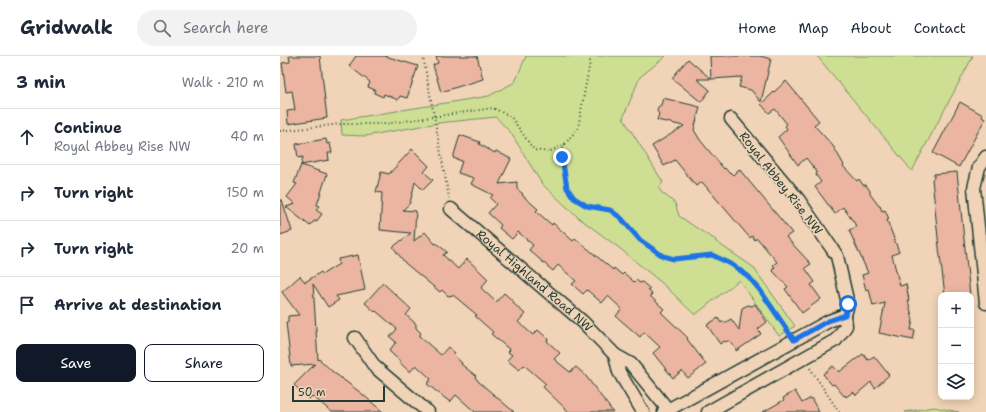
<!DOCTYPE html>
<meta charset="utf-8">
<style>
:root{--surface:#fff;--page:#f2f2f3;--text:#1f2937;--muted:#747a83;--line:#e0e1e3;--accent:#111827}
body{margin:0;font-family:"Shantell Sans",sans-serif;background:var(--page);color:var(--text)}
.controls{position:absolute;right:12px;bottom:12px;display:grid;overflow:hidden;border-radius:8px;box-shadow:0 2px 10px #0003}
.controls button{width:36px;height:36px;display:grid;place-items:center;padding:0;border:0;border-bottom:1px solid var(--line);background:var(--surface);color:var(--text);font:20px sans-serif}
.scale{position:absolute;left:12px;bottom:10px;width:93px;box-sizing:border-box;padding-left:4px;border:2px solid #1f3d34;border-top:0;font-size:11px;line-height:14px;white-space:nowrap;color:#1f3d34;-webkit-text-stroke:3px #f1d4b7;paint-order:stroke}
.stop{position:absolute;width:12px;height:12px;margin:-9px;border:3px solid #1a73e8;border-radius:50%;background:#fff}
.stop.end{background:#1a73e8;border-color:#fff;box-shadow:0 1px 4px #0008}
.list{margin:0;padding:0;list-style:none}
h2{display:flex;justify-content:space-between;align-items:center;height:52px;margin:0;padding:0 16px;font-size:17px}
h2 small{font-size:13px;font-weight:400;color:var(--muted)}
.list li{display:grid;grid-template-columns:26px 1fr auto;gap:12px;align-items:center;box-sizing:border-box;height:56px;padding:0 16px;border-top:1px solid var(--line)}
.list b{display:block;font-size:15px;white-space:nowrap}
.list p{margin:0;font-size:13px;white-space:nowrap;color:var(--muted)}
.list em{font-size:13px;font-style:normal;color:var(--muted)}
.actions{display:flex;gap:8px;padding:12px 16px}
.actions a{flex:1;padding:9px 0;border:1px solid var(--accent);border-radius:8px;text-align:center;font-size:14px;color:var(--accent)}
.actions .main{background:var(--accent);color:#fff}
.icon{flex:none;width:22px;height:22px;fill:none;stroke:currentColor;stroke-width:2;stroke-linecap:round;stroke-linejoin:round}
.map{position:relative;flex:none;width:706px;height:356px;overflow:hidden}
header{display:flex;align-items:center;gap:24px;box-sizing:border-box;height:56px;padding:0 20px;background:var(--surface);border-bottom:1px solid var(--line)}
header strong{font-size:19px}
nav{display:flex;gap:22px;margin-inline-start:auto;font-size:14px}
.search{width:280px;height:36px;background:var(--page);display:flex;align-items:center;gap:10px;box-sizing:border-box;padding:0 14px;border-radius:22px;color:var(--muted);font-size:15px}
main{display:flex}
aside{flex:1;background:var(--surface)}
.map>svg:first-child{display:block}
.green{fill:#cedf94;stroke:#768e64}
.building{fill:#ecb5a2;stroke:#1f3d34}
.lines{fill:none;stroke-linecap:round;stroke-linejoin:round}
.street-casing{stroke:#1f3d34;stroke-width:15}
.path{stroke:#1f3d34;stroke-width:2;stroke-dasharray:1 3;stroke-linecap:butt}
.street{stroke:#f1d4b7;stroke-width:12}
.route{stroke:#1a73e8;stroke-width:5}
.labels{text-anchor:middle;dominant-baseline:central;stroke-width:3.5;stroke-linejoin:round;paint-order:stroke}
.street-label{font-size:12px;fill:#1f3d34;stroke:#f1d4b7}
</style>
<header>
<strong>Gridwalk</strong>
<div class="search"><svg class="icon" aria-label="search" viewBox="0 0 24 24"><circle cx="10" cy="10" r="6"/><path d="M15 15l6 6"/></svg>Search here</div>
<nav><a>Home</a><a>Map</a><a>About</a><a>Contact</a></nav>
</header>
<main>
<aside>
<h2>3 min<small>Walk · 210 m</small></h2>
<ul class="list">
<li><svg class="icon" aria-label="ahead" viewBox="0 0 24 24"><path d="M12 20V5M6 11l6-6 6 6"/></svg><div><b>Continue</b><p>Royal Abbey Rise NW</p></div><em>40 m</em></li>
<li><svg class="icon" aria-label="right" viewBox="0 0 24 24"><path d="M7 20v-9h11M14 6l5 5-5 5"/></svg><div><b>Turn right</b></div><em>150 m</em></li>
<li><svg class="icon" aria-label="right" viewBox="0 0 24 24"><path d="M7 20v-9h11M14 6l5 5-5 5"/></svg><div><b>Turn right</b></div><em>20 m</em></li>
<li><svg class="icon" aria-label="arrive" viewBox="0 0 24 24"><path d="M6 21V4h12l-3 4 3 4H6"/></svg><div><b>Arrive at destination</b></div></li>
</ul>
<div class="actions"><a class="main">Save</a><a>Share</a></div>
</aside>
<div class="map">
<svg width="706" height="356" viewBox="0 0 706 356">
<rect width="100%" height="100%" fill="#f1d4b7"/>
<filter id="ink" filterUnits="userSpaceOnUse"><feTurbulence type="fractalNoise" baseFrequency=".025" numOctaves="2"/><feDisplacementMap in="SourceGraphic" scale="8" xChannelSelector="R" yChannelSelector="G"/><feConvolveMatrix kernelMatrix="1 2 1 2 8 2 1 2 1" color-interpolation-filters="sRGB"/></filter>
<g filter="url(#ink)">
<path class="green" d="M246 0H386L360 21 343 62 383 126 379 132 381 136 395 147 399 160 424 177 436 184 435 185 473 211 515 270 499 280 459 224 415 259 383 228 338 191 299 162 262 128 231 77 216 61 158 67 85 80 62 79 61 64 209 40 235 26Z
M537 0H693L632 115Z
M654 351 679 356H625Z"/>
<path class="building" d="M9 0H40L47 62 8 68 7 55 15 54 12 35 6 36 4 22 2 7 10 6Z
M76 0H105L138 10 127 42 120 40 118 44 104 38 103 41 94 37 95 34 88 31 90 26 69 10Z
M156 0H197L203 23 161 36 153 9 158 7Z
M430 0H480L491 3 481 46 471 34 459 31 462 21 431 23Z
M408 3 431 23H417L430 34 421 46 392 22Z
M506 25 535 60 539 65 534 69 553 90 564 109 563 110 577 125 579 123 583 129H586L590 135V138L599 150H600L602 155 605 154 609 163 607 164 619 196 612 199 620 230 626 228 629 244H628L633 264 631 274H635L633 284 599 277 605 247 593 250 589 233 586 234 582 219 588 217 569 174 577 171 563 151 555 158 535 131 541 126 536 119 537 116 526 102 518 109 498 81 507 73 505 70 507 68 495 53 489 57 481 48Z
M383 42 420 51 414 74 420 84 444 113 445 112 449 117 450 116 453 119 459 113 512 177 506 181 531 208 525 212 535 226 531 229 541 243 522 257 505 233 508 231 492 214 495 211 493 209 497 206 477 182 475 184 472 180 470 182 422 126 416 130 395 104 384 110 372 90 404 70 377 64 379 58 377 55 378 51 381 49Z
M680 46 703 59 702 61 705 63 679 111 653 97Z
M180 79 200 86 199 88 215 97 216 95 231 103 219 128 237 126V133L243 138 242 139 258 153 256 155 272 169 273 167 293 185 295 182 333 214 334 212 342 219 344 217 354 226 356 224 360 227 362 226 370 233 368 234 372 238 370 240 384 253 381 256 408 282 407 283 426 308 408 322 402 315 393 322 373 297 380 291 364 276 360 281 336 260 342 253 328 240 322 247 307 234 303 238 292 228 296 225 278 209 273 215 249 194 253 189 238 176 232 183 219 172 221 169 208 157 216 148 210 142 213 139 191 128 194 122 178 117 182 105 173 102Z
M46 83 47 88 50 87 52 97H48L49 104 21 109 23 101 18 102 16 88Z
M132 93 149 110 144 116 153 124 143 134 135 126 130 147 123 154 136 155 134 185 145 176 155 188 156 187 167 196 163 199 178 213 187 203 208 223 201 232 216 246 224 237 234 246 233 247 245 258 238 266 253 279 258 274 268 283 267 285 280 297 274 303 290 316 296 311 305 319 333 356H289L263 331 266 328 244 309 239 314 227 304 232 299 228 296 230 294 211 278 213 276 195 260 197 259 173 239 168 240 162 234 160 236 125 207 113 191 131 177 100 174 102 137 96 136 101 116 109 118Z
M21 109 47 118 37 149 39 150 36 154 42 158 36 166 34 165 30 170 6 151 15 148 7 141 17 128 14 127Z
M677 116 683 174 690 239H665L659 192 652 123 654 122V118Z
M0 144H2L12 175 0 179Z
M78 199 85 234 56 240 59 244 48 251 33 228 38 304 39 303 53 316 81 337 103 356H52L32 340 29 343 14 329 35 308 11 310 6 266H8V260L19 259 2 236 20 220 25 226 41 216 43 218 59 208 58 203Z
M103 227 131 253 126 259 136 268V272L141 277 139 280 161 299 168 291 175 297 173 299 182 307 181 308 196 320 195 321 199 326 234 356H195L176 339 170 346 147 328 151 323 136 309 130 316 120 307 121 306 109 295 116 286 110 281 117 273 96 255 95 256 85 247Z
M475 248 487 266 478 273 481 278 456 295V293L449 284 446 286 444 285 440 288 427 269 438 262 441 267 443 265 444 267 451 263 459 274 462 252 468 249 472 250Z
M583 298 588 304 594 300 609 319 595 332 591 326 576 339 573 336 566 341 565 339 564 340 554 328 552 329 543 318 553 310 559 316Z
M515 335 522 347 531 342 539 356H483L504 344 503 342Z"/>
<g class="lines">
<defs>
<g id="street">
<path d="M706 101 699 111 694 132 706 247"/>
<path id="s1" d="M171 153 303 266 335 299 351 308 390 356"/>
<path d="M75 282 95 311 148 356"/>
<path d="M335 299 339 316 363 356"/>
<path d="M384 356 549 265 565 259"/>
<path d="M428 356 556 284 566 270 565 259 568 248 557 200 518 143 451 63"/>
</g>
</defs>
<use href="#street" class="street-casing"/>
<path class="path" d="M143 0 169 142
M0 75 61 68H104L213 52 231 61 254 94 269 96 285 88 298 72 311 0
M285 88 282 94V101L287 132 294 142 307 150 330 155 341 162 360 184 383 200 394 203 432 199 441 202 451 208 468 220 508 273
M530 312 559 356
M666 356H669"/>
<use href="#street" class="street"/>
</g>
</g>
<g class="lines" filter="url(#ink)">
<path class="route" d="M282 101 287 132 294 142 307 150 330 154 341 162 360 184 383 200 394 203 432 199 451 208 468 220 480 234 514 284 548 265 565 259 568 248"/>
</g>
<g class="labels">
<g class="street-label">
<text transform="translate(501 127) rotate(52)">Royal Abbey Rise NW</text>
<text stroke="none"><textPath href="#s1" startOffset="110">Royal Highland Road NW</textPath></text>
</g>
</g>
</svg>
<div class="controls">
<button>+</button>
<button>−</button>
<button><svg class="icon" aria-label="layers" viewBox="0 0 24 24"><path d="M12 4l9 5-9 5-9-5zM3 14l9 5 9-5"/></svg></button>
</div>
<div class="scale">50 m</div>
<div class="stop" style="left:568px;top:248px"></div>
<div class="stop end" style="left:282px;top:101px"></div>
</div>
</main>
